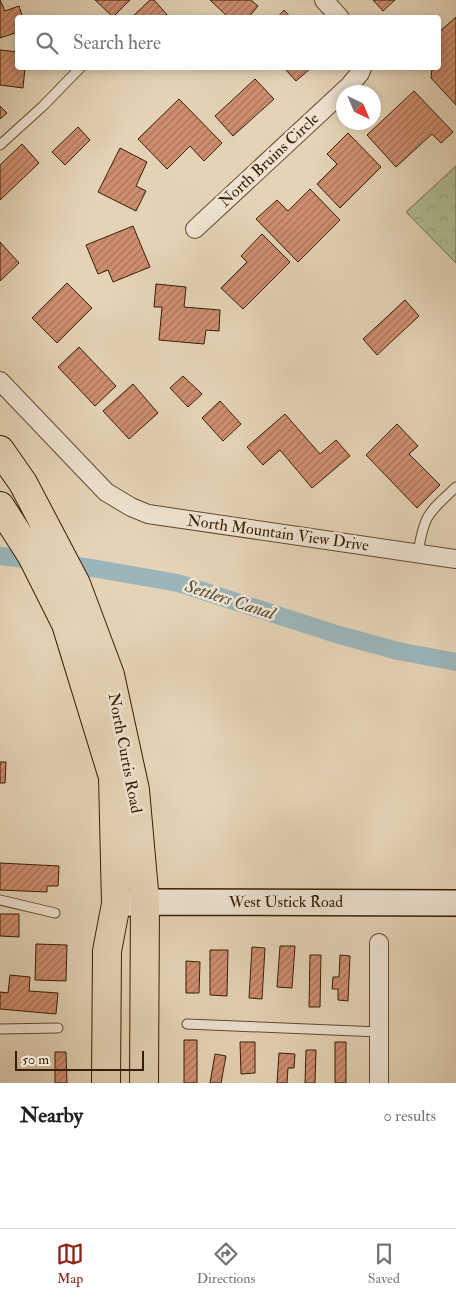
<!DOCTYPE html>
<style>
:root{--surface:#fff;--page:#f6f6f6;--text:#222;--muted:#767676;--line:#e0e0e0;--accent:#8f2418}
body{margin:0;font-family:"IM FELL Double Pica",serif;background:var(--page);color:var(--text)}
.compass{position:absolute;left:336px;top:85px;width:45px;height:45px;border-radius:50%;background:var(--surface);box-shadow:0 2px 8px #0003;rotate:136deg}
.scale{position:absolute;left:15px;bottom:12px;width:129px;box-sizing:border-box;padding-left:5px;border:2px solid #371e01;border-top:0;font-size:14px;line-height:18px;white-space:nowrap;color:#371e01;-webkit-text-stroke:4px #ede2d0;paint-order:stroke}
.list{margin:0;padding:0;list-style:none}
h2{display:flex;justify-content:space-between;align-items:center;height:65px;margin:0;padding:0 20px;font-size:21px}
h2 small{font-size:16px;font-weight:400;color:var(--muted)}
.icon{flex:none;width:28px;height:28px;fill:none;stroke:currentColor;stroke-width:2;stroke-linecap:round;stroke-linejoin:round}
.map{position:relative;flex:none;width:456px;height:1083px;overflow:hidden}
.search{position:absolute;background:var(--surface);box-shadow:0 2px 8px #0003;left:15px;right:15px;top:15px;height:55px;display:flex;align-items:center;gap:12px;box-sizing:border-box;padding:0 18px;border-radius:5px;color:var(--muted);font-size:19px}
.sheet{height:145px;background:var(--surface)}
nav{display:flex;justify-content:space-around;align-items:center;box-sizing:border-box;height:70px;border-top:1px solid var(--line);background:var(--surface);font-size:14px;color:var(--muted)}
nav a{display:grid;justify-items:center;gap:2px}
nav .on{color:var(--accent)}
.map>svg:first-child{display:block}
.forest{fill:url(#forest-crowns);stroke:#726e4a}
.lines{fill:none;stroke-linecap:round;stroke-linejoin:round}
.canal{stroke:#9bb5ba;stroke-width:18}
.building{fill:url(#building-hatch);stroke:#371e01}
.service-casing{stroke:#624b2e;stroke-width:11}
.minor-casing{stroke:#624b2e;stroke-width:20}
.secondary-casing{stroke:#371e01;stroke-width:28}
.primary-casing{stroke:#371e01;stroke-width:30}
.service{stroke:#ede2d0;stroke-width:9}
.minor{stroke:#ede2d0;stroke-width:18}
.secondary{stroke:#ede2d0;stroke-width:25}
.primary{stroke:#e4d3b6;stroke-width:28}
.labels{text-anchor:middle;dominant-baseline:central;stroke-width:5;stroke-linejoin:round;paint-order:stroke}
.street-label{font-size:16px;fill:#371e01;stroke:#ede2d0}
.water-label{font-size:18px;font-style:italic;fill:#554b38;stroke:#ede2d0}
</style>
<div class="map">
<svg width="456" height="1083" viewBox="0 0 456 1083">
<defs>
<pattern id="forest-crowns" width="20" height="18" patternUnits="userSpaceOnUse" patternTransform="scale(1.25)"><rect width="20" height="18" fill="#aebe93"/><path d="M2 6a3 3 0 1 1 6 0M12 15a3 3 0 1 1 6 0" fill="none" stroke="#96a37d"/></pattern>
<pattern id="building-hatch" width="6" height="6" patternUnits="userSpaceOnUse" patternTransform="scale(1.25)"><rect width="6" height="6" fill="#cf8e70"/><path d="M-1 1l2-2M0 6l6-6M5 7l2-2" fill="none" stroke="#a9735a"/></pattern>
</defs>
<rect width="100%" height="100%" fill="#e4d3b6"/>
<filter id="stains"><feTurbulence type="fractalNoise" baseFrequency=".004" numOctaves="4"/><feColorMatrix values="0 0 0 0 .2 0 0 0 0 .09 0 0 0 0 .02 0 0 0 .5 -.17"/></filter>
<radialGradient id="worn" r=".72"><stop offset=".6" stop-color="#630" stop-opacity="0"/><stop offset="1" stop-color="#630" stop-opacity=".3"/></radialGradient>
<path class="forest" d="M456 166V263L406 212Z"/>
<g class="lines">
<path class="canal" d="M0 556 92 568 178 583 336 634 398 651 456 662"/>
</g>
<path class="building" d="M0 0 5 11 19 6 23 18H18V32L0 38Z
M95 0H130L113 17Z
M150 0H154L170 18H131Z
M210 0H251L258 6 248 18H229Z
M373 0H395L383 11Z
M284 10 291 18H277Z
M456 17V105L431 78 432 68H438V33Z
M0 50 18 52V68H25L23 88 0 85Z
M284 68H311L296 81Z
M255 79 274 99 233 136 215 116Z
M414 91 453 132 441 143 432 134 396 167 367 135Z
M179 99 222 143 204 161 190 146 167 169 138 139Z
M0 106 7 113 0 119Z
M78 127 90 140 65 165 52 152Z
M348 133 381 167 340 208 317 184 337 164 327 154Z
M22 144 39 163 0 200V165Z
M120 148 147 162 136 186 146 191 136 211 98 192Z
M310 189 340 220 298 262 256 219 277 200 288 211Z
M133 226 150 267 113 282 108 270 98 274 86 245Z
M262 234 290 262 243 309 221 288 247 262 241 256Z
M0 242 19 263 0 281Z
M67 283 92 308 57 343 32 318Z
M156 284 186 287 184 307 220 310 219 331 206 330 204 344 159 340 162 307H154Z
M405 300 419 316 377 355 363 339Z
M79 347 116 386 95 406 58 367Z
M183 376 202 394 188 407 170 388Z
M133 384 158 413 129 439 103 411Z
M220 401 241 424 223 441 202 418Z
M285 414 320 454 336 440 350 456 312 488 280 450 263 465 247 447Z
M397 424 418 446 409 454 440 485 417 508 366 455Z
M0 762H6L5 783H0Z
M0 863 59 866 58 886H47V892L0 890Z
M0 914H19V937L0 936Z
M36 944 67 945 66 981 35 980Z
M280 946H295L292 988 277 987Z
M252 947 265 948 262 999 249 998Z
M210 950H228L227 996 210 995Z
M310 955H321L320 1007H309Z
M340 955 350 956 348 1001 338 1000V989H332L333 977H339Z
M186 961 200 962 199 993H186Z
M10 975 30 977 29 991 58 993 56 1014 0 1009V992L8 993Z
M184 1040H197V1083H184Z
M240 1042H255V1073L241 1074Z
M335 1042H346V1083H335Z
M306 1050H316L315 1083H305Z
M55 1052H66L67 1083H55Z
M279 1053 295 1054 294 1068H288L287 1083H277Z
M215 1054 226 1056 221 1083H210Z"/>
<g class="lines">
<defs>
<path id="service" d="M0 145 43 106 80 68
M418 553C424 515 428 513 456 487
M0 900 55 913
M187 1024 379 1032
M0 1029 58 1028"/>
<path id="minor" d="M324 0 340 18
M195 229 350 85 360 73 362 68
M0 381 106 492 131 507 148 514 456 559
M379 1083V943"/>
<path id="secondary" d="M116 904 145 902 456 903"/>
<path id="primary" d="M0 450 23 483 76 584 110 675 135 790 145 902 144 1083
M0 506 32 556 66 624 113 777 116 904 107 951 106 1083"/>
</defs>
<use href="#service" class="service-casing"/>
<use href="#minor" class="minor-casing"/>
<use href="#secondary" class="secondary-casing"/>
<use href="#primary" class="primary-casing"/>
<use href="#service" class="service"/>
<use href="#minor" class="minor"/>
<use href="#secondary" class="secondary"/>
<use href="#primary" class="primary"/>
</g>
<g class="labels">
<g class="street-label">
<text transform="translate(269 160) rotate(-43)">North Bruins Circle</text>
<text transform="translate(278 533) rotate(8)">North Mountain View Drive</text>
<text transform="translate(125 753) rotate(79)">North Curtis Road</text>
<text x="286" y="902">West Ustick Road</text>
</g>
<g class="water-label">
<text transform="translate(230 600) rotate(18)">Settlers Canal</text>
</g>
</g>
<rect width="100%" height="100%" filter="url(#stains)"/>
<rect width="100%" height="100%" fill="url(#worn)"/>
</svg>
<svg class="compass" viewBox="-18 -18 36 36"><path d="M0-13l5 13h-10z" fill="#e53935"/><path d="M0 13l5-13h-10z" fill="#767676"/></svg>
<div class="scale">50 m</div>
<div class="search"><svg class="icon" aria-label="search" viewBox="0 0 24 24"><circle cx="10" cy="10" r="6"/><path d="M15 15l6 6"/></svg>Search here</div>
</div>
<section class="sheet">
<h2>Nearby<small>0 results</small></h2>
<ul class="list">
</ul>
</section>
<nav>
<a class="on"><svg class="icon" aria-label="map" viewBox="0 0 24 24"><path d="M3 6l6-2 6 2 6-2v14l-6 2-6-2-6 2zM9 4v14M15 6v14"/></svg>Map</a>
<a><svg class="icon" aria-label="directions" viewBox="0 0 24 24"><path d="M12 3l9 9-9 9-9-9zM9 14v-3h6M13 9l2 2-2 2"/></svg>Directions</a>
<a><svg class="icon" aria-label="saved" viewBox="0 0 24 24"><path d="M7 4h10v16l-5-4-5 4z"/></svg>Saved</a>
</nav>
